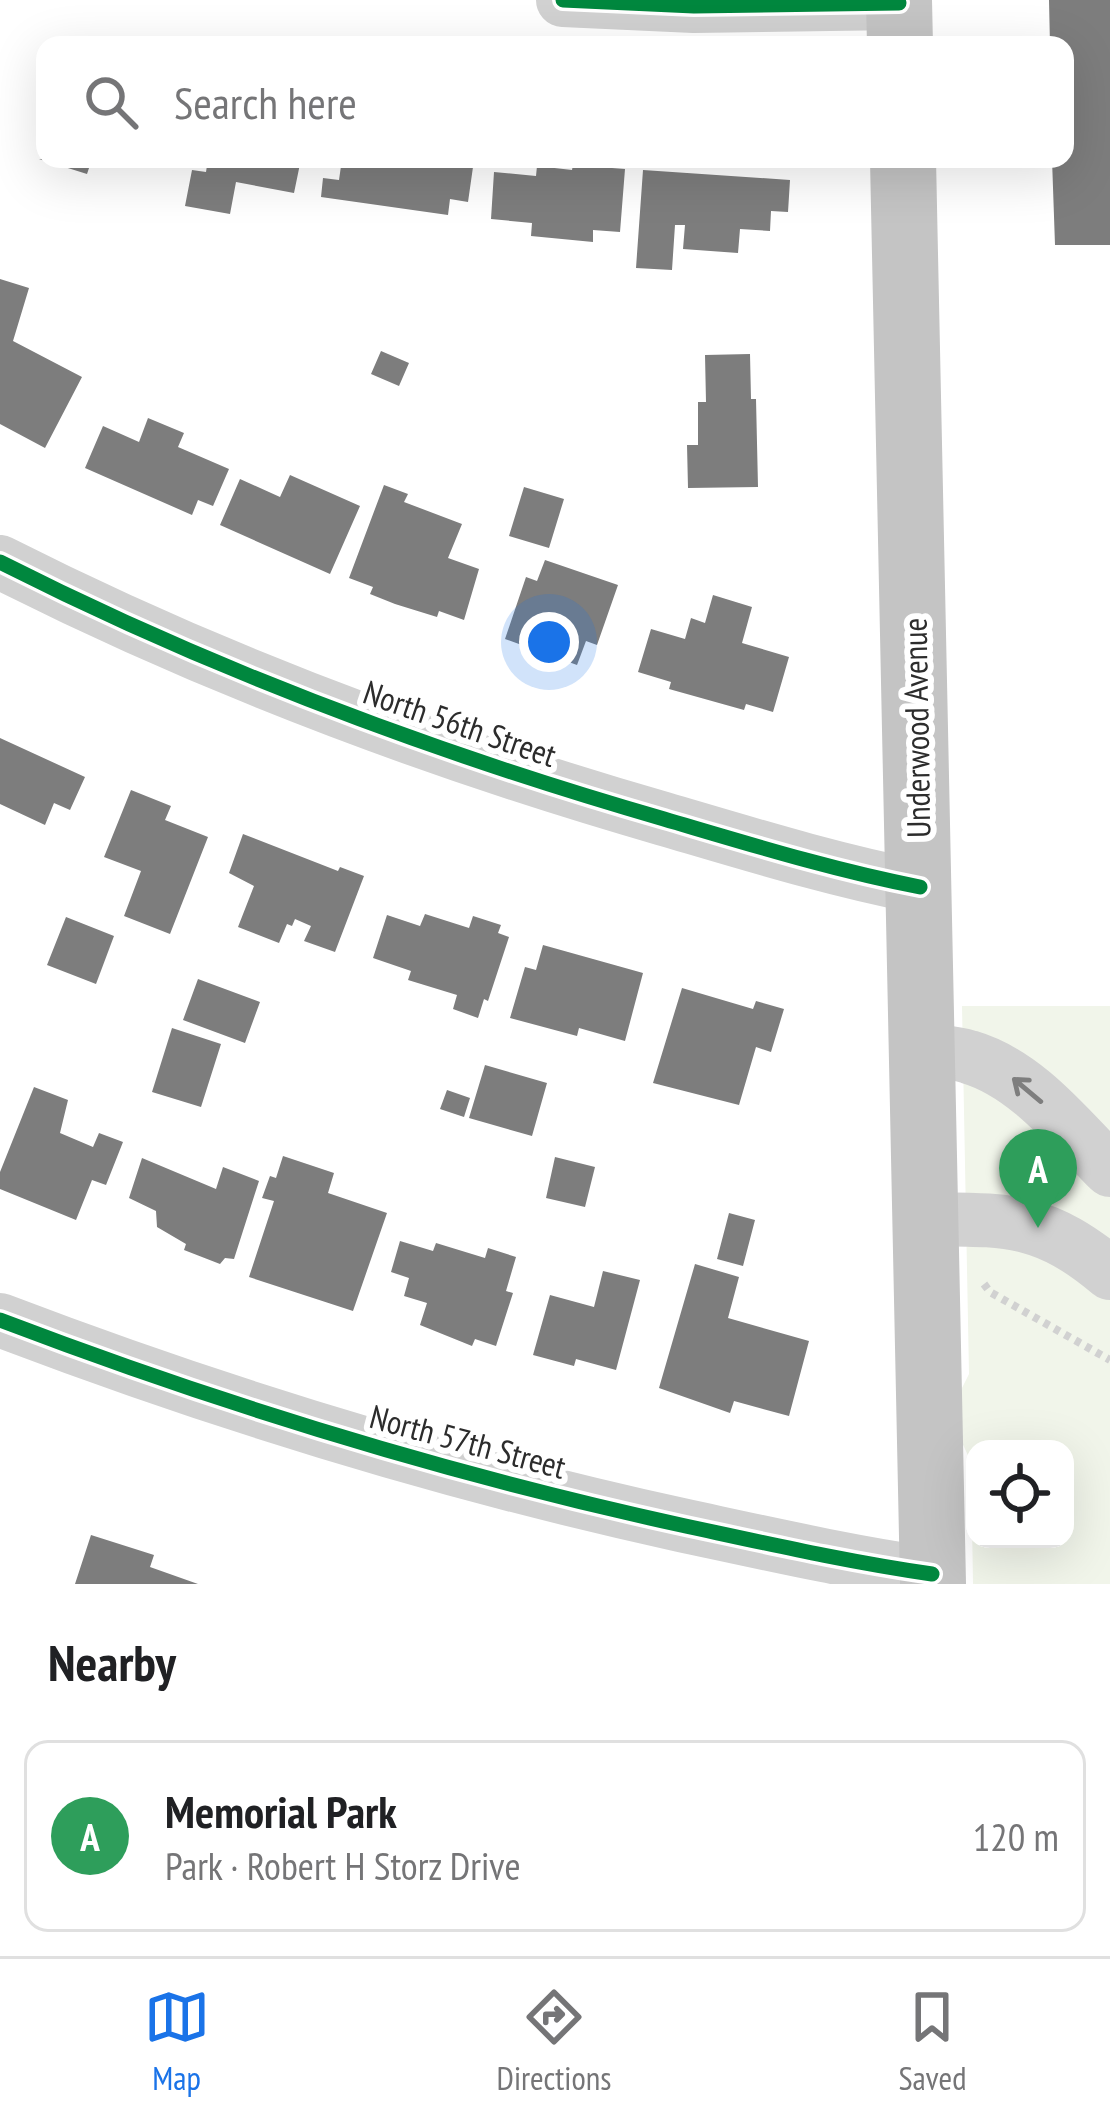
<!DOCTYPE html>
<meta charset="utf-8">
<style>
:root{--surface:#fff;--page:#f6f6f6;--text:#202124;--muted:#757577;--line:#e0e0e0;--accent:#1a73e8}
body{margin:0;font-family:"PT Sans Narrow",sans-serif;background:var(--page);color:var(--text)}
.controls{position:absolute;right:36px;bottom:36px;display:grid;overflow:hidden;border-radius:24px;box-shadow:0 12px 48px #0002}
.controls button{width:108px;height:108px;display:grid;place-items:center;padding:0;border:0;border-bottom:3px solid var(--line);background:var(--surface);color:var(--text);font:60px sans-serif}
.you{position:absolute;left:549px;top:642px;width:42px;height:42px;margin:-30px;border:9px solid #fff;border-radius:50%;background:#1a73e8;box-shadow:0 0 0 18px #1a73e833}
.badge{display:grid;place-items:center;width:78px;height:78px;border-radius:50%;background:var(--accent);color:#fff;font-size:39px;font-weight:700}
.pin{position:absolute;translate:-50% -99px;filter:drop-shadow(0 3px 6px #0008)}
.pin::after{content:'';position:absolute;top:63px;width:42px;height:36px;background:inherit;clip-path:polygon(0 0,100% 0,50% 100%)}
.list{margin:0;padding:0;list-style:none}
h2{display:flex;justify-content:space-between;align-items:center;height:156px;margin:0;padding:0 48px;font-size:51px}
h2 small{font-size:39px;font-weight:400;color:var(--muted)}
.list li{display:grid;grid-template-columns:78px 1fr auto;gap:36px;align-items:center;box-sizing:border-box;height:192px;margin:0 24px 24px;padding:0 24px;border:3px solid var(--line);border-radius:24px}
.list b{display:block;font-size:45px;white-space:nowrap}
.list p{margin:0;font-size:39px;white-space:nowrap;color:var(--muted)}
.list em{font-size:39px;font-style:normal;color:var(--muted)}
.icon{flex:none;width:66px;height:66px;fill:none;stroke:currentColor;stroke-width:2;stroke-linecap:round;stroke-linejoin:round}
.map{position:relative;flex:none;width:1110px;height:1584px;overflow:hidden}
.search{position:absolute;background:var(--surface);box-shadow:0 12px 48px #0002;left:36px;right:36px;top:36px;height:132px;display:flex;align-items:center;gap:30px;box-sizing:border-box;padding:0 42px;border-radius:24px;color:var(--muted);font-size:45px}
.sheet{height:372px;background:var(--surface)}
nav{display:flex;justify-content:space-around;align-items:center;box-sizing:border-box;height:168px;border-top:3px solid var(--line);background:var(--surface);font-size:33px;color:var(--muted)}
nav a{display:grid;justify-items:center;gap:6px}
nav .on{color:var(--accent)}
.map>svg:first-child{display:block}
.green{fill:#f1f5ea;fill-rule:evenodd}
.building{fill:#7d7d7d}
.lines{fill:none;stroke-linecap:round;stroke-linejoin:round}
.path{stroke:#d1d1d1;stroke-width:8;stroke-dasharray:6 6;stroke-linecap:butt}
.minor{stroke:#d1d1d1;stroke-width:54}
.major{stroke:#c4c4c4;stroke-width:66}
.cycleway-casing{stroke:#fff;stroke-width:22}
.cycleway{stroke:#00873e;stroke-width:15}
.oneway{stroke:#7e7e7e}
.labels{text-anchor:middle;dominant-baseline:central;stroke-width:12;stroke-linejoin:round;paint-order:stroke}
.street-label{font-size:33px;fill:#2c2c2c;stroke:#fff}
</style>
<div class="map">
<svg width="1110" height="1584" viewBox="0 0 1110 1584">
<rect width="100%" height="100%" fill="#fff"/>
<path class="green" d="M962 1006H1110V1584H973L971 1462 959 1436 953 1406 969 1374ZM975 1449H1065V1539H975Z"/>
<path class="building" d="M1049 0H1110V245H1055L1052 159H1065V45H1050Z
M39 159H92L87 174Z
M208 159H301L294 193 236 182 230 214 185 206 192 170 206 172Z
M342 159 474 160 468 202 450 199 448 215 321 197 323 178 339 180Z
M573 165 625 169 620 232 593 230V242L531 236 532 223 491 219 494 172 536 176 537 166 572 170Z
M643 170 790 180 788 212 771 211 770 231 740 229 738 253 683 249 685 225H675L672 270 636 268Z
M0 279 29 288 13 341 82 377 45 448 0 424Z
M381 351 409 363 399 386 371 374Z
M750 354 751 399H756L758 487 688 488 687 445H698V402H706L705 355Z
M148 418 184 433 178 447 229 469 213 506 198 500 192 515 85 468 103 426 139 442Z
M290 475 360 506 330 574 220 525 240 479 280 497Z
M384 485 408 494 404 502 462 524 448 558 479 569 464 620 439 611 437 617 395 604 370 594 373 587 349 578Z
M524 487 564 499 549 548 509 536Z
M545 560 618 585 597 645 586 641 577 665 505 639 526 577 537 581Z
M713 595 752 607 742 643 789 657 773 712 746 704 744 710 669 689 671 682 638 672 651 629 685 639 691 618 705 623Z
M0 738 85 777 70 810 54 803 45 825 0 804Z
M131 790 171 806 165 820 208 837 170 934 124 916 141 871 104 857Z
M243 834 338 871 340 867 364 876 335 952 304 941 311 926 295 919 292 926 287 924 279 943 238 927 254 886 229 873Z
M425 914 469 928 473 916 501 925 498 933 509 937 488 1001 484 999 478 1018 453 1009 457 995 408 980 411 971 373 958 387 915 420 926Z
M66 917 114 936 96 984 47 965Z
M543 945 643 973 625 1041 579 1028 577 1036 510 1018 525 967 536 970Z
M198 979 260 1002 245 1043 183 1020Z
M682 988 753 1009 756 1001 784 1009 771 1052 756 1047 739 1105 653 1083Z
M172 1028 221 1044 201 1107 152 1092Z
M485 1065 547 1083 532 1136 469 1118Z
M34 1087 68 1100 60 1133 93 1147 99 1133 123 1142 106 1185 92 1180 76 1220 0 1189V1172Z
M447 1090 470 1098 464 1117 440 1109Z
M283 1156 334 1173 328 1193 387 1213 353 1311 249 1277 274 1201 262 1198 270 1176 276 1178Z
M555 1157 595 1167 585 1207 546 1198Z
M142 1158 216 1189 223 1167 259 1181 234 1259 225 1258 220 1264 184 1250 186 1244 157 1227 156 1211 129 1198Z
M729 1213 755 1220 743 1266 717 1259Z
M400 1241 433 1251 436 1243 485 1258 488 1248 516 1257 506 1291 513 1293 496 1346 475 1339 472 1346 420 1325 427 1303 404 1296 409 1278 391 1272Z
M695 1264 739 1277 728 1318 809 1341 789 1416 734 1401 730 1413 659 1388Z
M603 1271 640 1280 616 1370 576 1359 574 1366 533 1355 550 1295 594 1307Z
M91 1535 154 1555 150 1567 198 1584H75Z"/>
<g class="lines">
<path class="path" d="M984 1284 990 1292 1110 1360"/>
<path class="minor" d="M563 0 694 6 899 3
M0 562C213 670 435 753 664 819 749 844 833 870 920 887
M922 1050C937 1052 954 1052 969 1057 1027 1074 1069 1129 1110 1170
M925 1219C1009 1220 1043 1217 1110 1273
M0 1320C223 1405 448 1474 681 1525 765 1543 848 1562 932 1574"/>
<path class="major" d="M899 0 900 45
M903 159 933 1584"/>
<defs>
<path id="cycleway" d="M563 0 694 6 899 3
M0 562C213 670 435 753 664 819 749 844 833 870 920 887
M0 1320C223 1405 448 1474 681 1525 765 1543 848 1562 932 1574"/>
</defs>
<use href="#cycleway" class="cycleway-casing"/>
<use href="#cycleway" class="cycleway"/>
</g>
<defs><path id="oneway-shaft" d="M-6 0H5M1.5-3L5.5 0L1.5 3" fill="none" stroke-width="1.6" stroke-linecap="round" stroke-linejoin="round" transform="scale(3)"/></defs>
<use class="oneway" href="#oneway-shaft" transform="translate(1027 1090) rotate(-140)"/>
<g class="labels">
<g class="street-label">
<text transform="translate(460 723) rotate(19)">North 56th Street</text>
<text transform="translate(916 728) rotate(-91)">Underwood Avenue</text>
<text transform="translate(468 1441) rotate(15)">North 57th Street</text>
</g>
</g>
</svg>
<div class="controls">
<button><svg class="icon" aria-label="locate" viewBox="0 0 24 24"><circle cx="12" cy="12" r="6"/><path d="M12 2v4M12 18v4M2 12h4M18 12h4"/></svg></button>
</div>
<div class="you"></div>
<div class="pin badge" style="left:1038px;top:1228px;background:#2e9e5b">A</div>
<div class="search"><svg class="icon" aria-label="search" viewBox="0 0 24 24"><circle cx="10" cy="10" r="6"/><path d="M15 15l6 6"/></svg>Search here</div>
</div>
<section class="sheet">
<h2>Nearby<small></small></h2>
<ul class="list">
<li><span class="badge" style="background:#2e9e5b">A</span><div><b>Memorial Park</b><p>Park · Robert H Storz Drive</p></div><em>120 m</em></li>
</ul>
</section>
<nav>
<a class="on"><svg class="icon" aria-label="map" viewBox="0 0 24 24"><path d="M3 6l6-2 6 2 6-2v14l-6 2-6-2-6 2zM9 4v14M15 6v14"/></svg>Map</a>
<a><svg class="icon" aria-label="directions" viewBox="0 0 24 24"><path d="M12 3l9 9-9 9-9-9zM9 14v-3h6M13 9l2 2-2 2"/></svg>Directions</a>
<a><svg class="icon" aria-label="saved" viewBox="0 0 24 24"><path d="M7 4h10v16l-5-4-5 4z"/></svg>Saved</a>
</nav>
